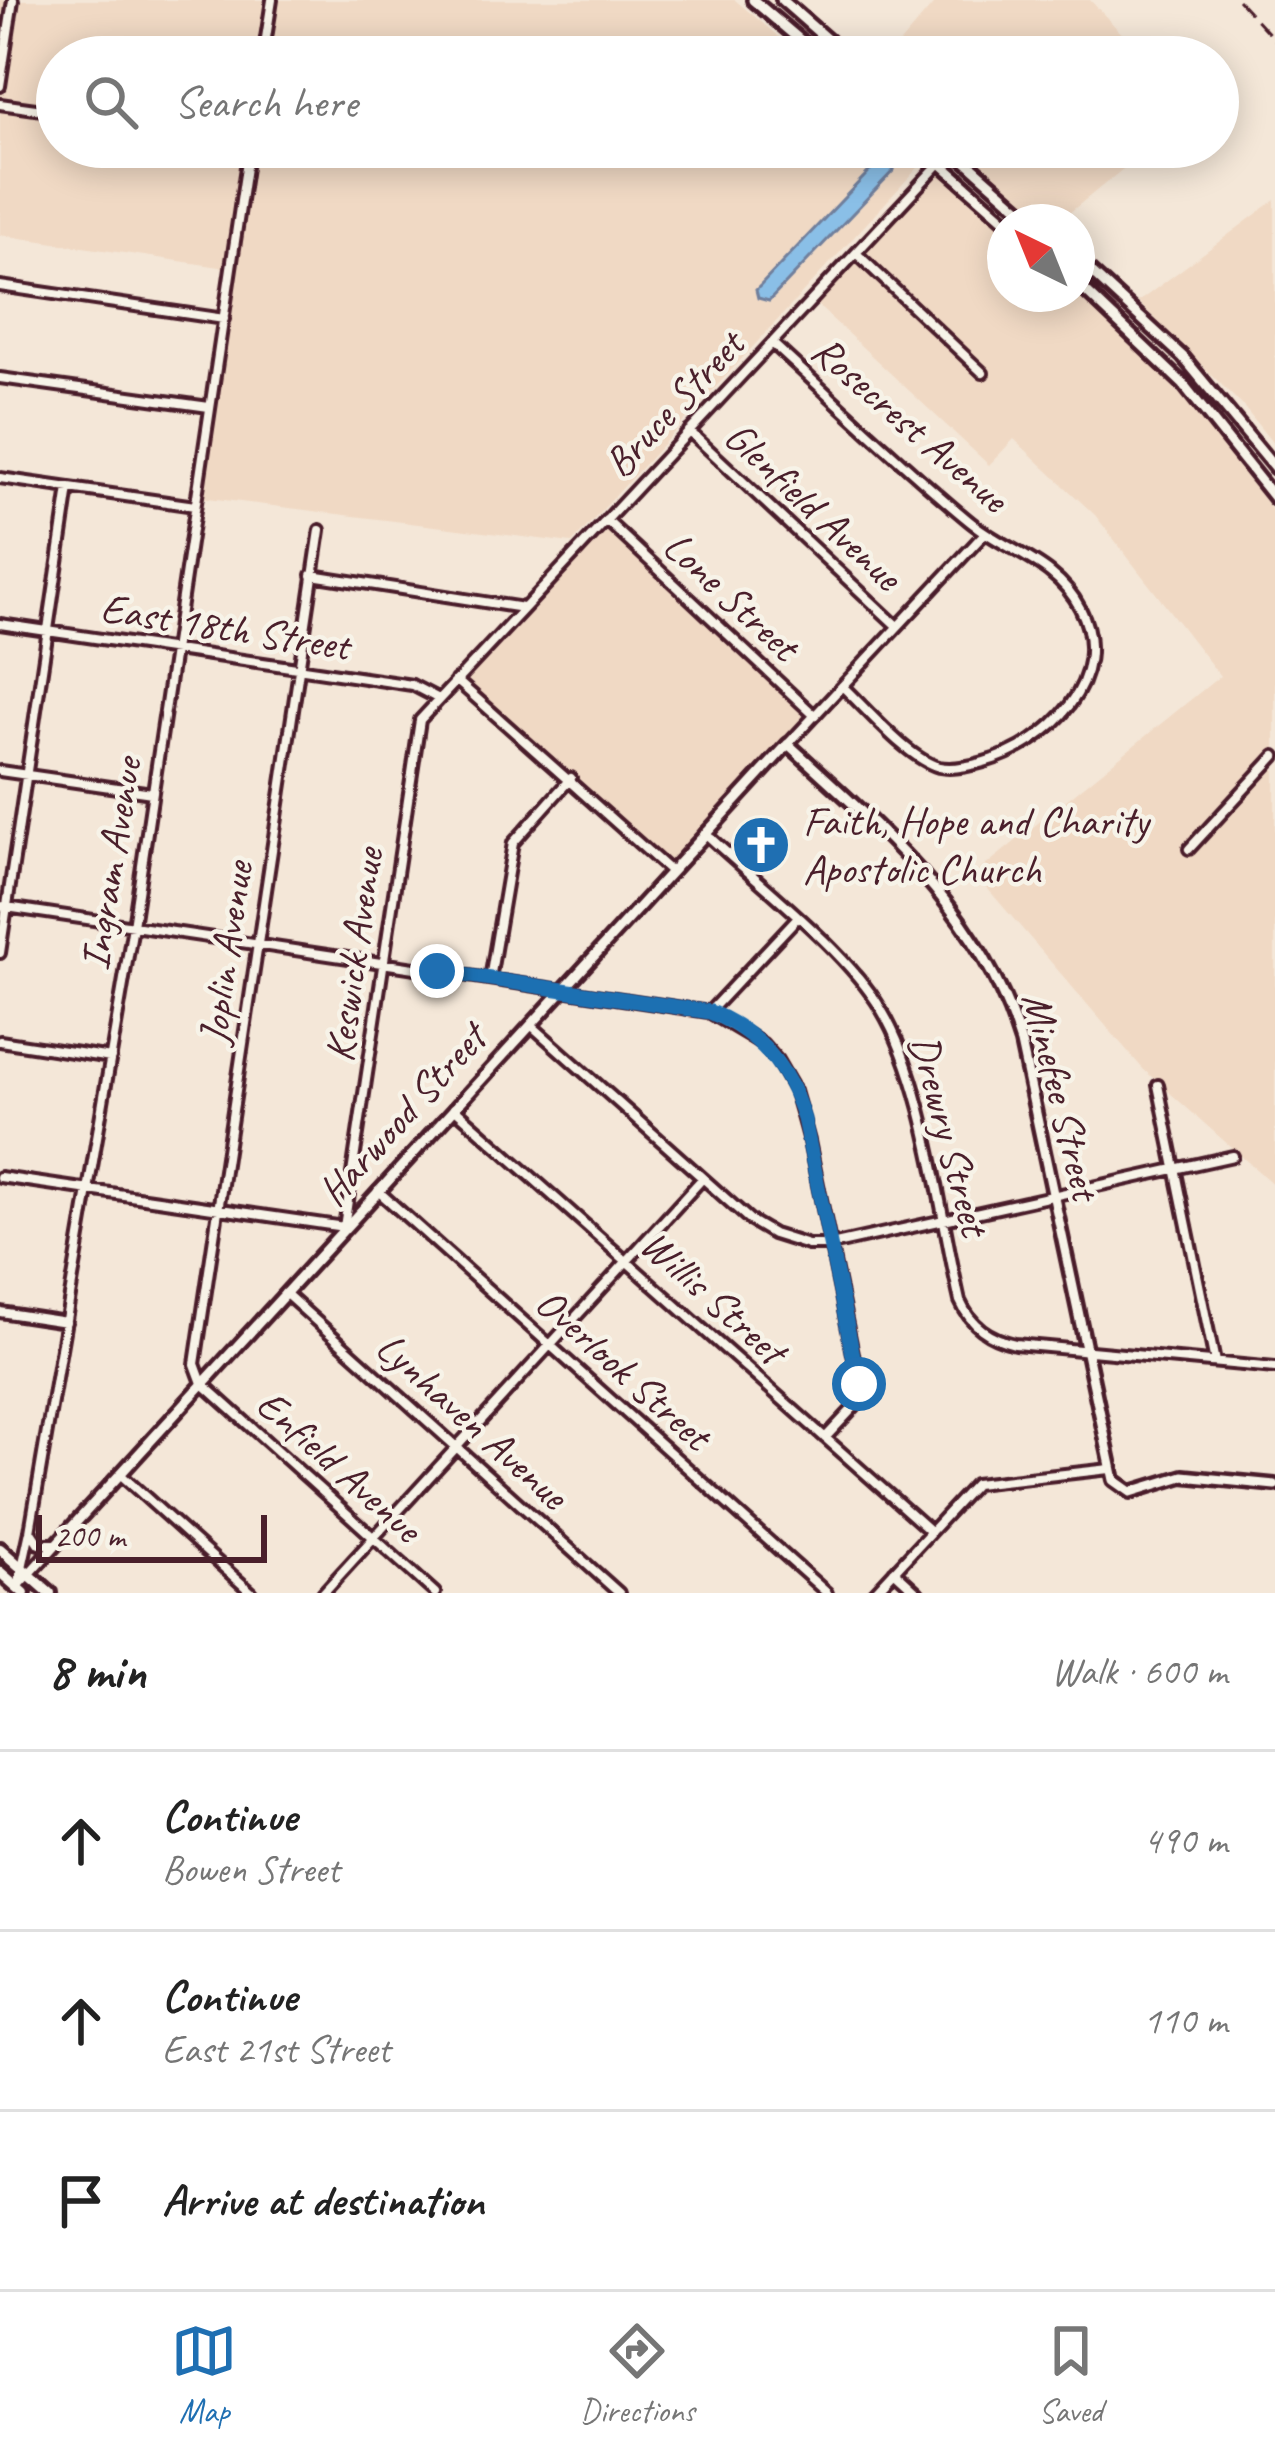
<!DOCTYPE html>
<meta charset="utf-8">
<style>
:root{--surface:#fff;--page:#f2f2f2;--text:#222;--muted:#767676;--line:#e0e0e0;--accent:#1f6fb2}
body{margin:0;font-family:Caveat,sans-serif;background:var(--page);color:var(--text)}
.compass{position:absolute;left:987px;top:204px;width:108px;height:108px;border-radius:50%;background:var(--surface);box-shadow:0 6px 30px #0003;rotate:317deg}
.scale{position:absolute;left:36px;bottom:30px;width:231px;box-sizing:border-box;padding-left:12px;border:6px solid #4a1f2b;border-top:0;font-size:33px;line-height:42px;white-space:nowrap;color:#4a1f2b;-webkit-text-stroke:9px #f7f3e8;paint-order:stroke}
.stop{position:absolute;width:36px;height:36px;margin:-27px;border:9px solid #1f6fb2;border-radius:50%;background:#fff}
.stop.end{background:#1f6fb2;border-color:#fff;box-shadow:0 3px 12px #0008}
.list{margin:0;padding:0;list-style:none}
h2{display:flex;justify-content:space-between;align-items:center;height:156px;margin:0;padding:0 48px;font-size:51px}
h2 small{font-size:39px;font-weight:400;color:var(--muted)}
.list li{display:grid;grid-template-columns:78px 1fr auto;gap:36px;align-items:center;box-sizing:border-box;height:180px;padding:0 48px;border-top:3px solid var(--line)}
.list b{display:block;font-size:45px;white-space:nowrap}
.list p{margin:0;font-size:39px;white-space:nowrap;color:var(--muted)}
.list em{font-size:39px;font-style:normal;color:var(--muted)}
.icon{flex:none;width:66px;height:66px;fill:none;stroke:currentColor;stroke-width:2;stroke-linecap:round;stroke-linejoin:round}
.map{position:relative;flex:none;width:1275px;height:1593px;overflow:hidden}
.search{position:absolute;background:var(--surface);box-shadow:0 6px 30px #0003;left:36px;right:36px;top:36px;height:132px;display:flex;align-items:center;gap:30px;box-sizing:border-box;padding:0 42px;border-radius:66px;color:var(--muted);font-size:45px}
.sheet{height:696px;background:var(--surface)}
nav{display:flex;justify-content:space-around;align-items:center;box-sizing:border-box;height:168px;border-top:3px solid var(--line);background:var(--surface);font-size:33px;color:var(--muted)}
nav a{display:grid;justify-items:center;gap:6px}
nav .on{color:var(--accent)}
.map>svg:first-child{display:block}
.built{fill:#f0d9c4}
.water{fill:#8abfe7;stroke:#707f9c;stroke-width:3}
.lines{fill:none;stroke-linecap:round;stroke-linejoin:round}
.street-casing{stroke:#4a1f2b;stroke-width:16}
.secondary-casing{stroke:#4a1f2b;stroke-width:18}
.primary-casing{stroke:#4a1f2b;stroke-width:20}
.street{stroke:#f7f3e8;stroke-width:8}
.secondary{stroke:#f7f3e8;stroke-width:9}
.primary{stroke:#f7f3e8;stroke-width:10}
.rail{stroke:#4a1f2b;stroke-width:3;stroke-dasharray:18 9;stroke-linecap:butt}
.route{stroke:#1f6fb2;stroke-width:15}
.labels{text-anchor:middle;dominant-baseline:central;stroke-width:9;stroke-linejoin:round;paint-order:stroke}
.street-label{font-size:42px;fill:#4a1f2b;stroke:#f7f3e8}
.poi-label{font-size:42px;fill:#4a1f2b;stroke:#f7f3e8;text-anchor:start}
</style>
<div class="map">
<svg width="1275" height="1593" viewBox="0 0 1275 1593">
<rect width="100%" height="100%" fill="#f4e7d8"/>
<filter id="ink" filterUnits="userSpaceOnUse"><feTurbulence type="fractalNoise" baseFrequency=".00833" numOctaves="2"/><feDisplacementMap in="SourceGraphic" scale="24" xChannelSelector="R" yChannelSelector="G"/><feConvolveMatrix kernelMatrix="1 2 1 2 8 2 1 2 1" color-interpolation-filters="sRGB"/></filter>
<g filter="url(#ink)">
<path class="built" d="M0 0H735L803 57H57V147H910L925 160 572 543 200 497 234 269 0 235Z
M937 0H1090L1144 57H888Z
M964 147H1150L1058 222H1046Z
M938 172 1005 231V294H1077L1151 361 1214 434 1275 514V1186L1143 1069 975 874 1220 676 1095 515 1014 439 989 465 817 305Z
M1275 200V446L1242 405 1138 302Z
M606 520 814 715 670 871 458 678Z"/>
<path class="water" d="M884 156 895 163 894 170 769 301 758 298 756 290 761 285Z"/>
<g class="lines">
<defs>
<path id="street" d="M263 57 272 0
M0 86 13 0
M0 104 57 112
M856 253 983 373
M0 286 224 319
M772 343C837 402 900 464 968 520 1006 552 1056 561 1080 608 1116 679 1049 744 984 762 970 766 953 770 939 767 907 758 867 709 842 686
M0 378 209 407
M689 431 897 626
M0 478 195 506
M606 520 814 715
M320 530 195 1364 202 1383 435 1593
M312 575 523 608
M0 624 412 685 439 699
M456 680 670 871
M788 744 985 533
M0 771 152 793
M705 833C757 882 846 950 881 1009 926 1083 940 1215 960 1301 971 1326 989 1338 1015 1344L1275 1368
M1189 849 1275 756
M0 906 709 1012 763 1044 777 1060 795 1091 809 1141 861 1392 855 1406 825 1438
M0 953 69 488
M490 979 513 843 571 778
M709 1012 796 919
M531 1025 751 1221 773 1234 808 1245H831L1233 1156
M0 1041 111 1058
M1158 1085 1215 1362
M454 1108 930 1531
M0 1177 344 1227 420 720 953 149
M378 1191 827 1593
M285 1293 619 1593
M0 1312 66 1322
M120 1474 252 1593
M31 1532 39 1544H56
M894 1571 918 1593
M18 1586 30 1531 133 926 249 147
M323 1593 702 1179
M874 1593 975 1484 1110 1469"/>
<path id="secondary" d="M753 0 820 57
M782 0 847 57
M922 147 1007 222
M950 147 1035 222
M1077 259 1183 357 1275 468
M1077 283 1183 384 1275 499
M17 1587 788 744C883 831 983 915 1021 1043L1114 1480 1131 1492 1183 1476 1275 1485"/>
<path id="primary" d="M0 1549 50 1593
M0 1572 24 1593"/>
</defs>
<use href="#street" class="street-casing"/>
<use href="#secondary" class="secondary-casing"/>
<use href="#primary" class="primary-casing"/>
<use href="#street" class="street"/>
<use href="#secondary" class="secondary"/>
<use href="#primary" class="primary"/>
<path class="rail" d="M1238 0 1275 40"/>
</g>
</g>
<g class="lines" filter="url(#ink)">
<path class="route" d="M437 971 710 1012C760 1033 788 1067 804 1119L859 1384"/>
</g>
<defs>
<symbol id="church-disc" viewBox="-11 -11 22 22"><circle r="9.5" fill="#1f6fb2" stroke="#f7f3e8"/><path d="M-1.2-6h2.4v3.5h3.3v2.4h-3.3V6h-2.4V-.1h-3.3v-2.4h3.3Z" fill="#fff"/></symbol>
</defs>
<g fill-rule="evenodd">
<use href="#church-disc" x="728" y="812" width="66" height="66"/>
</g>
<g class="labels">
<g class="street-label">
<text transform="translate(674 404) rotate(-47)">Bruce Street</text>
<text transform="translate(910 424) rotate(41)">Rosecrest Avenue</text>
<text transform="translate(813 506) rotate(43)">Glenfield Avenue</text>
<text transform="translate(731 596) rotate(43)">Lone Street</text>
<text transform="translate(225 627) rotate(9)">East 18th Street</text>
<text transform="translate(111 864) rotate(-81)">Ingram Avenue</text>
<text transform="translate(226 953) rotate(-82)">Joplin Avenue</text>
<text transform="translate(354 955) rotate(-82)">Keswick Avenue</text>
<text transform="translate(1061 1096) rotate(76)">Minefee Street</text>
<text transform="translate(402 1115) rotate(-48)">Harwood Street</text>
<text transform="translate(949 1135) rotate(75)">Drewry Street</text>
<text transform="translate(713 1297) rotate(42)">Willis Street</text>
<text transform="translate(623 1369) rotate(42)">Overlook Street</text>
<text transform="translate(472 1421) rotate(42)">Lynhaven Avenue</text>
<text transform="translate(339 1466) rotate(42)">Enfield Avenue</text>
</g>
<g class="poi-label">
<text x="803" y="821">Faith, Hope and Charity<tspan x="803" dy="48">Apostolic Church</tspan></text>
</g>
</g>
</svg>
<svg class="compass" viewBox="-18 -18 36 36"><path d="M0-13l5 13h-10z" fill="#e53935"/><path d="M0 13l5-13h-10z" fill="#767676"/></svg>
<div class="scale">200 m</div>
<div class="stop" style="left:859px;top:1384px"></div>
<div class="stop end" style="left:437px;top:971px"></div>
<div class="search"><svg class="icon" aria-label="search" viewBox="0 0 24 24"><circle cx="10" cy="10" r="6"/><path d="M15 15l6 6"/></svg>Search here</div>
</div>
<section class="sheet">
<h2>8 min<small>Walk · 600 m</small></h2>
<ul class="list">
<li><svg class="icon" aria-label="ahead" viewBox="0 0 24 24"><path d="M12 20V5M6 11l6-6 6 6"/></svg><div><b>Continue</b><p>Bowen Street</p></div><em>490 m</em></li>
<li><svg class="icon" aria-label="ahead" viewBox="0 0 24 24"><path d="M12 20V5M6 11l6-6 6 6"/></svg><div><b>Continue</b><p>East 21st Street</p></div><em>110 m</em></li>
<li><svg class="icon" aria-label="arrive" viewBox="0 0 24 24"><path d="M6 21V4h12l-3 4 3 4H6"/></svg><div><b>Arrive at destination</b></div></li>
</ul>
</section>
<nav>
<a class="on"><svg class="icon" aria-label="map" viewBox="0 0 24 24"><path d="M3 6l6-2 6 2 6-2v14l-6 2-6-2-6 2zM9 4v14M15 6v14"/></svg>Map</a>
<a><svg class="icon" aria-label="directions" viewBox="0 0 24 24"><path d="M12 3l9 9-9 9-9-9zM9 14v-3h6M13 9l2 2-2 2"/></svg>Directions</a>
<a><svg class="icon" aria-label="saved" viewBox="0 0 24 24"><path d="M7 4h10v16l-5-4-5 4z"/></svg>Saved</a>
</nav>
